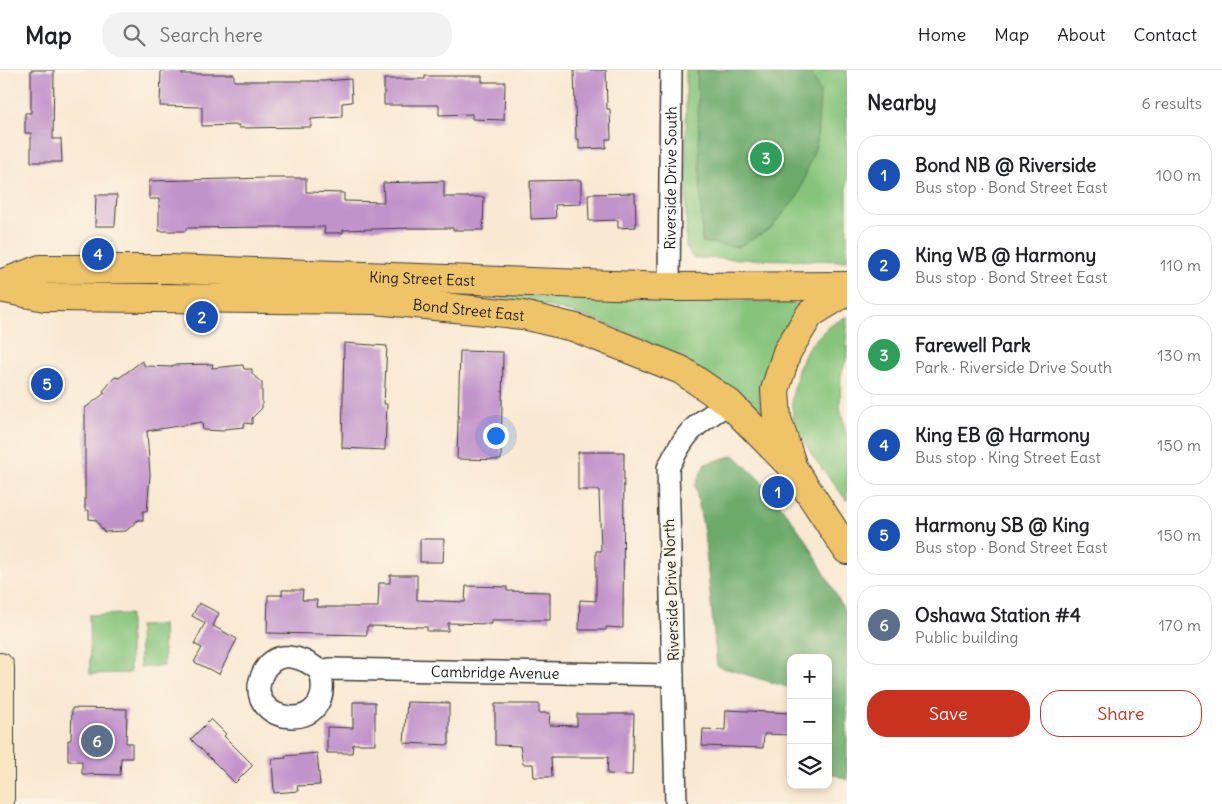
<!DOCTYPE html>
<meta charset="utf-8">
<style>
:root{--surface:#fff;--page:#f2f2f2;--text:#202124;--muted:#757577;--line:#e0e0e0;--accent:#c8321e}
body{margin:0;font-family:Delius,sans-serif;background:var(--page);color:var(--text)}
.controls{position:absolute;right:15px;bottom:15px;display:grid;overflow:hidden;border-radius:10px;box-shadow:0 2px 8px #0003}
.controls button{width:45px;height:45px;display:grid;place-items:center;padding:0;border:0;border-bottom:1px solid var(--line);background:var(--surface);color:var(--text);font:25px sans-serif}
.you{position:absolute;left:495px;top:365px;width:18px;height:18px;margin:-12px;border:4px solid #fff;border-radius:50%;background:#1a73e8;box-shadow:0 0 0 8px #1a73e833}
.badge{display:grid;place-items:center;width:32px;height:32px;border-radius:50%;background:var(--accent);color:#fff;font-size:16px;font-weight:700}
.pin{position:absolute;translate:-50% -50%;border:2px solid #fff;box-shadow:0 1px 5px #0006}
.list{margin:0;padding:0;list-style:none}
h2{display:flex;justify-content:space-between;align-items:center;height:65px;margin:0;padding:0 20px;font-size:21px}
h2 small{font-size:16px;font-weight:400;color:var(--muted)}
.list li{display:grid;grid-template-columns:32px 1fr auto;gap:15px;align-items:center;box-sizing:border-box;height:80px;margin:0 10px 10px;padding:0 10px;border:1px solid var(--line);border-radius:20px}
.list b{display:block;font-size:19px;white-space:nowrap}
.list p{margin:0;font-size:16px;white-space:nowrap;color:var(--muted)}
.list em{font-size:16px;font-style:normal;color:var(--muted)}
.actions{display:flex;gap:10px;padding:15px 20px}
.actions a{flex:1;padding:11px 0;border:1px solid var(--accent);border-radius:20px;text-align:center;font-size:18px;color:var(--accent)}
.actions .main{background:var(--accent);color:#fff}
.icon{flex:none;width:28px;height:28px;fill:none;stroke:currentColor;stroke-width:2;stroke-linecap:round;stroke-linejoin:round}
.map{position:relative;flex:none;width:847px;height:734px;overflow:hidden}
header{display:flex;align-items:center;gap:30px;box-sizing:border-box;height:70px;padding:0 25px;background:var(--surface);border-bottom:1px solid var(--line)}
header strong{font-size:24px}
nav{display:flex;gap:28px;margin-inline-start:auto;font-size:18px}
.search{width:350px;height:45px;background:var(--page);display:flex;align-items:center;gap:12px;box-sizing:border-box;padding:0 18px;border-radius:20px;color:var(--muted);font-size:19px}
main{display:flex}
aside{flex:1;background:var(--surface)}
.map>svg:first-child{display:block}
.green{fill:#86c47b;stroke:#51704c}
.forest{fill:#6caa6b;stroke:#446344}
.building{fill:#c193cb}
.lines{fill:none;stroke-linecap:round;stroke-linejoin:round}
.street-casing{stroke:#3d3b37;stroke-width:24}
.secondary-casing{stroke:#3d3b37;stroke-width:30}
.primary-casing{stroke:#3d3b37;stroke-width:30}
.street{stroke:#fff;stroke-width:21}
.secondary{stroke:#f9e7c3;stroke-width:28}
.primary{stroke:#efc469;stroke-width:28}
.labels{text-anchor:middle;dominant-baseline:central;stroke-width:4.5;stroke-linejoin:round;paint-order:stroke}
.street-label{font-size:15px;fill:#1c1c1c;stroke:#fcf5e5}
</style>
<header>
<strong>Map</strong>
<div class="search"><svg class="icon" aria-label="search" viewBox="0 0 24 24"><circle cx="10" cy="10" r="6"/><path d="M15 15l6 6"/></svg>Search here</div>
<nav><a>Home</a><a>Map</a><a>About</a><a>Contact</a></nav>
</header>
<main>
<div class="map">
<svg width="847" height="734" viewBox="0 0 847 734">
<rect width="100%" height="100%" fill="#fcf5e5"/>
<filter id="ink" filterUnits="userSpaceOnUse"><feTurbulence type="fractalNoise" baseFrequency=".02" numOctaves="2"/><feDisplacementMap in="SourceGraphic" scale="10" xChannelSelector="R" yChannelSelector="G"/><feConvolveMatrix kernelMatrix="1 2 1 2 8 2 1 2 1" color-interpolation-filters="sRGB"/></filter>
<filter id="wash" filterUnits="userSpaceOnUse"><feTurbulence type="fractalNoise" baseFrequency=".0096" numOctaves="4" result="noise"/><feDisplacementMap in="SourceGraphic" scale="20" xChannelSelector="R" yChannelSelector="G"/><feGaussianBlur stdDeviation="1.12" result="paint"/><feColorMatrix in="noise" values="0 0 0 0 0 0 0 0 0 0 0 0 0 0 0 0 0 1.4 0 .05"/><feComposite in="paint" operator="in"/></filter>
<g filter="url(#wash)">
<rect width="100%" height="100%" fill="#f9e9d3"/>
<path class="green" d="M686 0H847V191L693 188 686 176Z
M502 225 791 232 800 236C785 262 754 305 761 336 763 341 766 346 768 351 705 298 642 261 562 240 543 234 522 234 502 231Z
M847 246V287L841 305 840 338 847 368V431L814 388 793 353 792 328 798 300 809 276 828 257Z
M130 544V603L90 604 89 545Z
M163 555 164 596 140 597 139 556Z"/>
<path class="forest" d="M697 0H809L820 22 817 72 798 126 770 159 738 177 702 172Z
M734 385 768 418 807 471 847 545V710L828 702V588H791V618L717 596 704 462 695 415 705 394Z"/>
<g id="blocks">
<path class="building" d="M31 0H54L53 69H61L62 92H31V63H25V43H31Z
M161 0 182 1V4H234V11H324L351 9 352 32 342 33V47L311 49V57L239 58V55L202 56V37L160 36Z
M574 0H606L607 39H610L611 69H606V78L579 79V69H576Z
M425 6H482V12H505L504 50 472 49V44L439 45V35H384V9H425Z
M267 108H306V122L344 123V131L384 132 383 113 444 111V127H484L483 160H453V158H409L343 160V163H324L325 157H274L186 158V161H159V129H149V111Z
M581 110V134L555 135 556 148 531 149 530 111Z
M635 123 636 157 618 158V150L589 151 588 124Z
M96 125H117L115 156H95Z
M344 273 387 276 384 334H387L385 380 342 378Z
M460 281 503 282 501 390 457 389Z
M142 291 145 296 172 297 173 295 213 294 212 298 243 295 244 299H252V304L262 313V338L252 348V354L244 353V357L224 359V361L203 360 202 352 147 361 150 405 147 441H143V450H138L126 461 104 462 96 450 89 449V440H85V338L105 323 103 321 115 307 119 308Z
M578 382H624L623 558 606 557V560H579L580 530 596 531V481H601L599 420H578Z
M420 469H444L443 492H420Z
M390 505H417V530L465 532 466 516 507 517V521L550 522V550H492V554L448 553V561H427V557L367 556V565L267 563 268 525H282V520H303L302 530H317L316 537H378L379 513H390Z
M199 533 219 543 213 556 237 569 219 604 194 592 202 578 194 574 205 553 192 546Z
M353 632H375V674H353L352 683H327V657L353 658Z
M407 632 449 633V675L404 673Z
M495 634H539V643H550L549 655 577 656V644H634L632 705 607 704 608 687H551L552 707H534L533 694H523L520 676 495 675Z
M72 638 127 639 126 673H132V688H121L120 705 82 704V691H68V670H71Z
M726 640 791 643V665L764 664 763 678 702 676 703 659 725 660Z
M211 649 226 664 224 666 253 695 235 713 191 669Z
M317 683 320 715 297 716 298 721 274 723 272 689 286 688 285 686Z"/>
</g>
</g>
<g filter="url(#ink)">
<use href="#blocks" fill-opacity="0" stroke="#3d3b37" stroke-width="1"/>
<g class="lines">
<defs>
<g id="street">
<path id="s1" d="M669 217 671 0"/>
<path id="s2" d="M320 601C302 586 274 577 262 605 241 655 338 668 320 601L330 599 673 605"/>
<path d="M676 734 668 398C687 359 694 356 729 333"/>
</g>
<path id="secondary" d="M0 597V734"/>
<g id="primary">
<path id="s3" d="M0 214 40 199H169L669 217 847 216"/>
<path id="s4" d="M0 218 45 227 375 230 523 245 576 258 681 300 729 333 793 398 847 480"/>
<path d="M791 391 777 349 775 320 787 282 810 244 847 221"/>
</g>
</defs>
<use href="#street" class="street-casing"/>
<use href="#secondary" class="secondary-casing"/>
<use href="#primary" class="primary-casing"/>
<use href="#street" class="street"/>
<use href="#secondary" class="secondary"/>
<use href="#primary" class="primary"/>
</g>
</g>
<g class="labels">
<g class="street-label">
<text stroke="none"><textPath href="#s1" startOffset="109">Riverside Drive South</textPath></text>
<text stroke="none"><textPath href="#s3" startOffset="425">King Street East</textPath></text>
<text stroke="none"><textPath href="#s4" startOffset="470">Bond Street East</textPath></text>
<text transform="translate(671 520) rotate(-92)">Riverside Drive North</text>
<text stroke="none"><textPath href="#s2" startOffset="371">Cambridge Avenue</textPath></text>
</g>
</g>
</svg>
<div class="controls">
<button>+</button>
<button>−</button>
<button><svg class="icon" aria-label="layers" viewBox="0 0 24 24"><path d="M12 4l9 5-9 5-9-5zM3 14l9 5 9-5"/></svg></button>
</div>
<div class="you"></div>
<div class="pin badge" style="left:778px;top:422px;background:#1a4fb4">1</div>
<div class="pin badge" style="left:202px;top:247px;background:#1a4fb4">2</div>
<div class="pin badge" style="left:766px;top:88px;background:#2e9e5b">3</div>
<div class="pin badge" style="left:98px;top:184px;background:#1a4fb4">4</div>
<div class="pin badge" style="left:47px;top:314px;background:#1a4fb4">5</div>
<div class="pin badge" style="left:97px;top:671px;background:#5c6f8a">6</div>
</div>
<aside>
<h2>Nearby<small>6 results</small></h2>
<ul class="list">
<li><span class="badge" style="background:#1a4fb4">1</span><div><b>Bond NB @ Riverside</b><p>Bus stop · Bond Street East</p></div><em>100 m</em></li>
<li><span class="badge" style="background:#1a4fb4">2</span><div><b>King WB @ Harmony</b><p>Bus stop · Bond Street East</p></div><em>110 m</em></li>
<li><span class="badge" style="background:#2e9e5b">3</span><div><b>Farewell Park</b><p>Park · Riverside Drive South</p></div><em>130 m</em></li>
<li><span class="badge" style="background:#1a4fb4">4</span><div><b>King EB @ Harmony</b><p>Bus stop · King Street East</p></div><em>150 m</em></li>
<li><span class="badge" style="background:#1a4fb4">5</span><div><b>Harmony SB @ King</b><p>Bus stop · Bond Street East</p></div><em>150 m</em></li>
<li><span class="badge" style="background:#5c6f8a">6</span><div><b>Oshawa Station #4</b><p>Public building</p></div><em>170 m</em></li>
</ul>
<div class="actions"><a class="main">Save</a><a>Share</a></div>
</aside>
</main>
